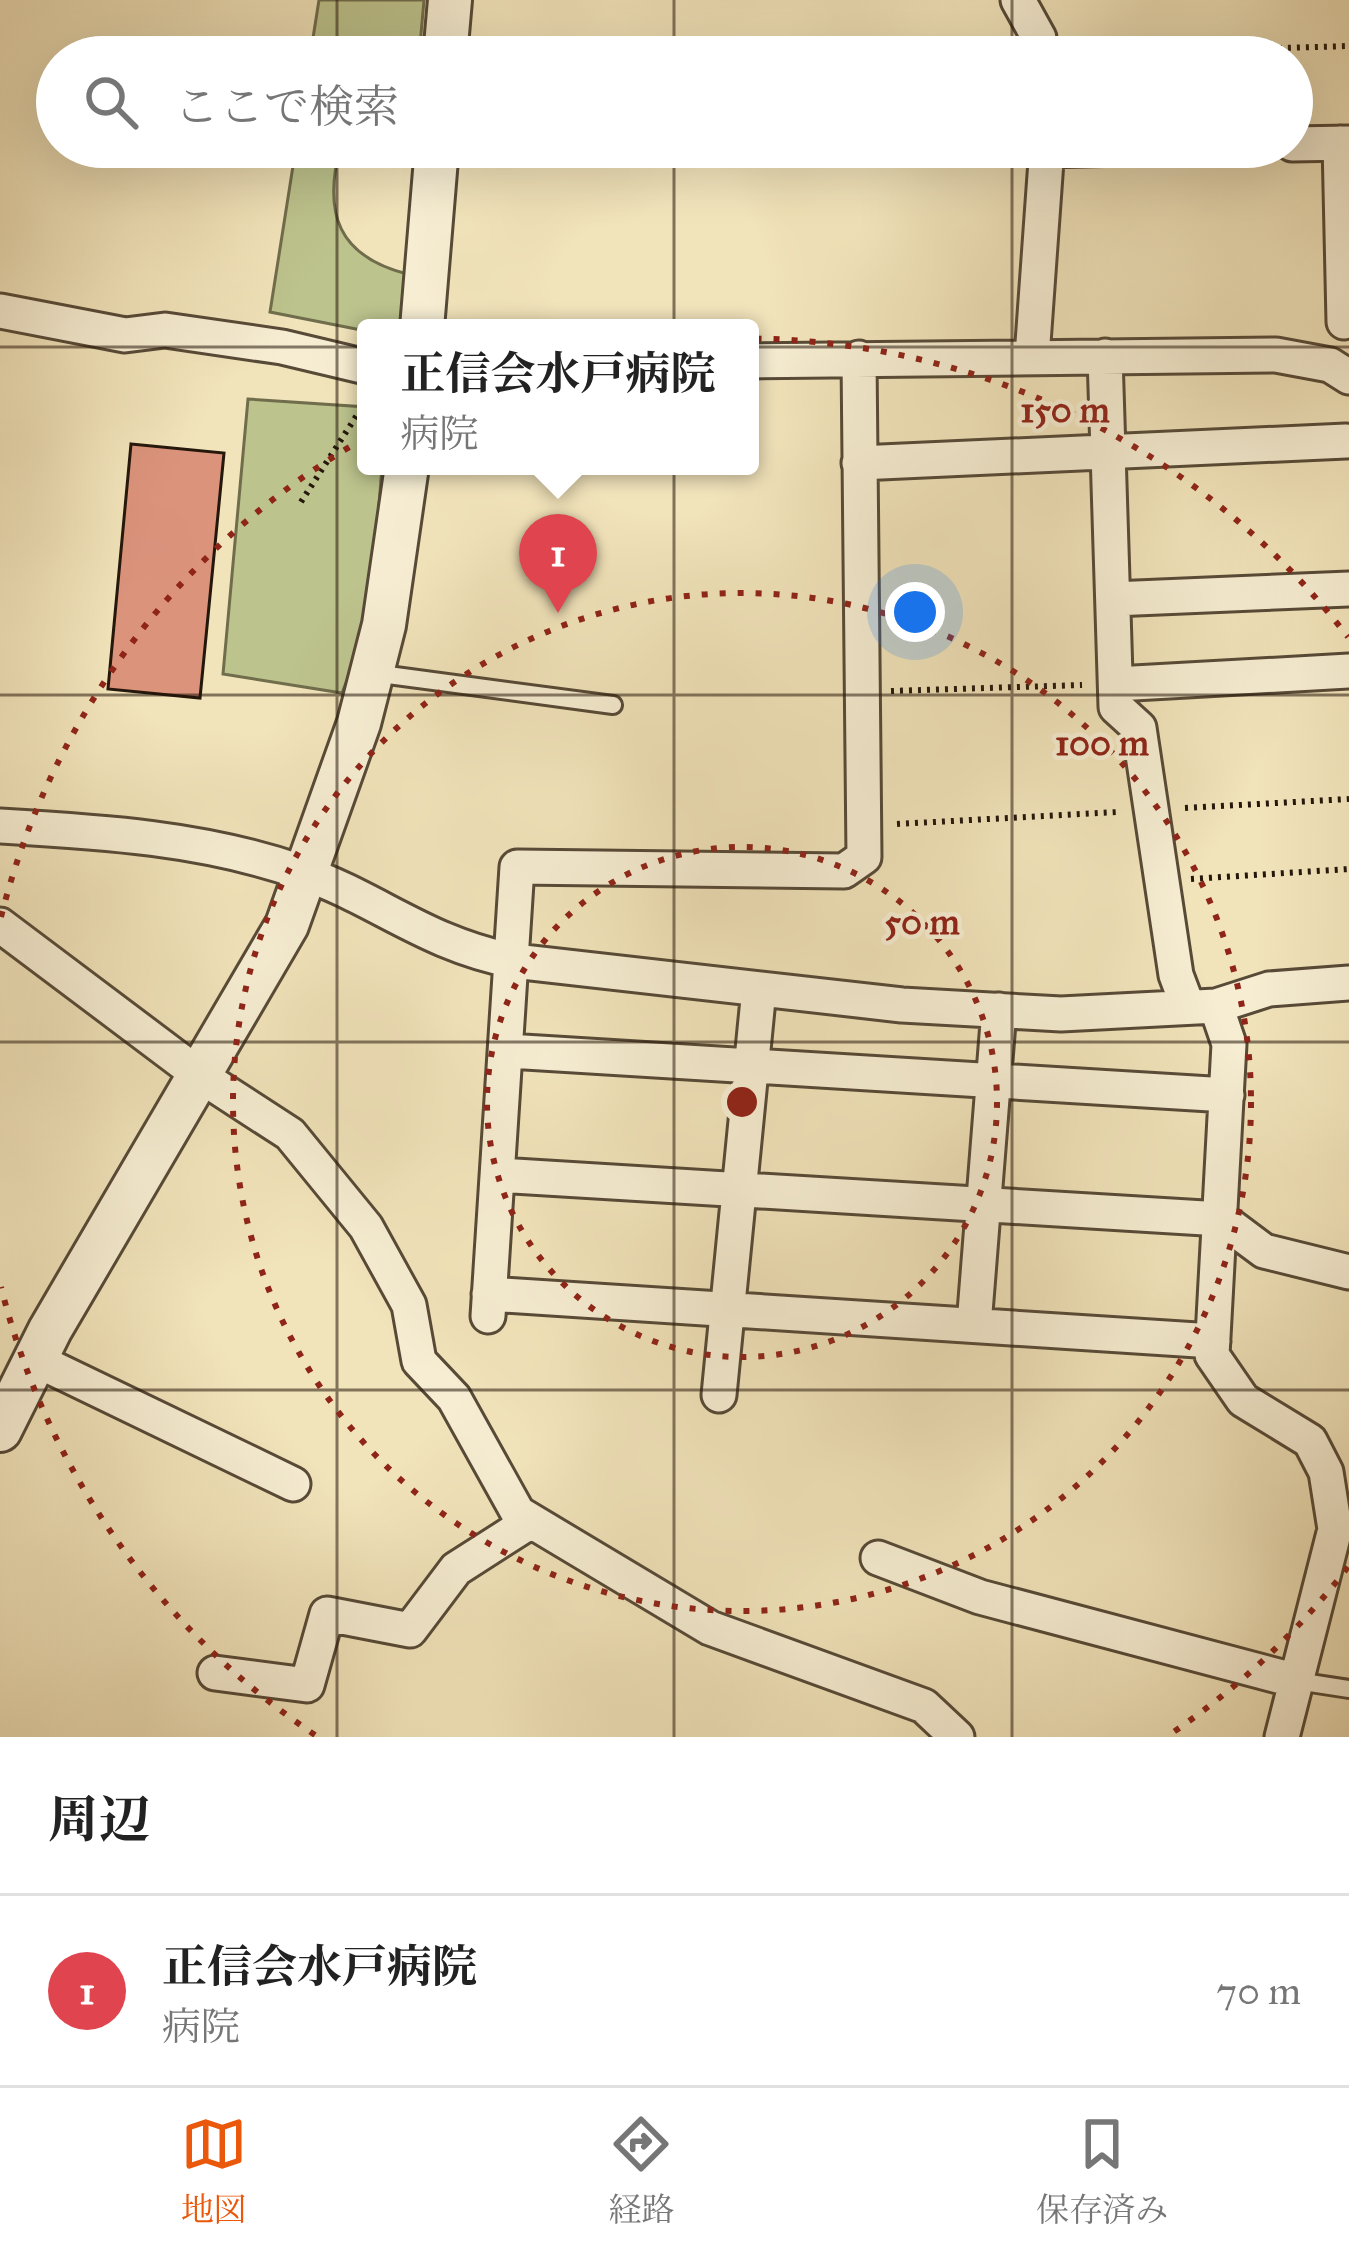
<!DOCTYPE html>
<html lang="ja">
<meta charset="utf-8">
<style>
:root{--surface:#fff;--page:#f2f2f2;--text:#222;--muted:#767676;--line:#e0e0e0;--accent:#ea580c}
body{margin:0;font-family:"IM FELL Great Primer","Noto Serif JP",serif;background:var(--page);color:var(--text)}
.you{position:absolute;left:915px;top:612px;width:42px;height:42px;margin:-30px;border:9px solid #fff;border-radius:50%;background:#1a73e8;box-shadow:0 0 0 18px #1a73e833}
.badge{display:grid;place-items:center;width:78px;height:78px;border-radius:50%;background:var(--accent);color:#fff;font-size:39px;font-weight:700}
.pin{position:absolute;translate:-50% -99px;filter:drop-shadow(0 3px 6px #0008)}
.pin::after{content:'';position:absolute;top:63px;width:42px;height:36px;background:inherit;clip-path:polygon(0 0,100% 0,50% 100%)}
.popup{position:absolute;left:357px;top:319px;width:402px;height:156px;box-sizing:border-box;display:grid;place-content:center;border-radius:12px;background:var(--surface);filter:drop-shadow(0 3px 9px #0005);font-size:39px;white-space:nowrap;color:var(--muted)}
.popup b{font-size:45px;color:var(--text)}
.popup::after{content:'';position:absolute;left:50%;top:100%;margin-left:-24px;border:24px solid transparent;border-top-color:var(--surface)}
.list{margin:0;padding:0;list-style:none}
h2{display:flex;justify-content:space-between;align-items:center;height:156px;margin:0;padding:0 48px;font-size:51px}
h2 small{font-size:39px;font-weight:400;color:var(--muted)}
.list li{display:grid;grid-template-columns:78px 1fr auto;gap:36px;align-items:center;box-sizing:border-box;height:192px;padding:0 48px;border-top:3px solid var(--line)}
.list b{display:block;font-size:45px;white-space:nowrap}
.list p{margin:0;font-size:39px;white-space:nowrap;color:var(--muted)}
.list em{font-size:39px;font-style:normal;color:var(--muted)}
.icon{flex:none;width:66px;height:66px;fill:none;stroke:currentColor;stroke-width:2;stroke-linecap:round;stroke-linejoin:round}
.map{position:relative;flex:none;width:1349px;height:1737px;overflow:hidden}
.search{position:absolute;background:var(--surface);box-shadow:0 12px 48px #0002;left:36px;right:36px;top:36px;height:132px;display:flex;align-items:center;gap:30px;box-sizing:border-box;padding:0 42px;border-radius:66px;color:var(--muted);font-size:45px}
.sheet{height:348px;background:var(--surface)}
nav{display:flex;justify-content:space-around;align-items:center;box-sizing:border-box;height:168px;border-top:3px solid var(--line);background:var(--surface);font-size:33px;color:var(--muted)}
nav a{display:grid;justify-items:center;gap:6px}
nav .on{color:var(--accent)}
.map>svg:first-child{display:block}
.green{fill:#bdc38d;stroke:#706d4c;stroke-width:3}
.building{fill:#db937c;stroke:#24170b;stroke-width:3}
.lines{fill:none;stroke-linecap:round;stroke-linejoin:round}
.service-casing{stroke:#574a37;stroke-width:22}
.minor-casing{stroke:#574a37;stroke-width:39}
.tertiary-casing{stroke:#574a37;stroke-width:48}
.path{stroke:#24170b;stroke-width:6;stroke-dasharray:3 6;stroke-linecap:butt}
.service{stroke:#f6edd2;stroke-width:16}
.minor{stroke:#f6edd2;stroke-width:33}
.tertiary{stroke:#f6edd2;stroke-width:42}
.grid{fill:none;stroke:#24170b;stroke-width:3;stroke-opacity:0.55}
.ring{fill:none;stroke:#8f2418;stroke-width:6;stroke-dasharray:6 12}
.centre{fill:#8f2418;stroke:#f6edd2;stroke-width:6}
.ring-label{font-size:36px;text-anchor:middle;font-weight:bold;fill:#8f2418;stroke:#f6edd2;stroke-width:9;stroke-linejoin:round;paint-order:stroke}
</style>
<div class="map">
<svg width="1349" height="1737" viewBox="0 0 1349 1737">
<rect width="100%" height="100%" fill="#f1e3ba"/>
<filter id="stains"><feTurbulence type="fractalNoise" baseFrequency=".00167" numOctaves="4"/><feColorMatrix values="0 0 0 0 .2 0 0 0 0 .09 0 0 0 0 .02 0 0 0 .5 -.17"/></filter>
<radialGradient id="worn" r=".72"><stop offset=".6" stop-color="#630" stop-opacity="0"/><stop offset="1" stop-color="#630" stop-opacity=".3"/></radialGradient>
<path class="green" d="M319 0H424L419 57H310Z
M296 147H340C323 214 338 256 407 274L404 328 366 331 270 312Z
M248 399 366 407V466H382C376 543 372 621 342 693L223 674Z"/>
<path class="building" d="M131 444 224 453 200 698 108 689Z"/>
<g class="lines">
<defs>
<path id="service" d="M373 673 613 705
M1297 1681 1349 1689"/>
<path id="minor" d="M1018 0 1039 38 1040 57
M1340 143 1344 322
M1292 144 1349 143
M1047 150 1161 147
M0 311 125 335 165 330 282 347 366 367
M1105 356 1116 707 1139 728 1176 975 1188 1007
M1032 357 1047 147
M750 361 1276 355 1330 365 1349 377
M859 463 1346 441
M1113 599 1349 589
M1116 684 1349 671
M0 826C103 832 203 838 301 872 378 899 426 944 514 961L902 1005 1061 1014 1216 1006 1269 989 1349 983
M0 925 202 1077 290 1134 366 1227 409 1305 419 1361 454 1398 518 1513 710 1628 924 1706 957 1737
M1216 1006 1229 1044 1212 1355 1243 1400 1310 1441 1326 1472 1335 1529 1282 1737
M507 1051 1227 1095
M498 1175 1221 1219 1264 1251 1349 1272
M489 1294 1213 1341
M488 1316 517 867 844 871 864 857 859 358
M974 1325 999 1010
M36 1360 293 1484
M719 1395 759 989
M878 1558 980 1597 1297 1681
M215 1673 307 1685 327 1614 410 1630 456 1569 531 1521"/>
<path id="tertiary" d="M445 57 450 0
M422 328 437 147
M0 1430 50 1330 287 925 359 723 384 625 407 466"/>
</defs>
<use href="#service" class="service-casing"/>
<use href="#minor" class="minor-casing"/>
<use href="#tertiary" class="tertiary-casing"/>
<path class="path" d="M1072 54 1349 46
M301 502 366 401
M891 691 1082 685
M1185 808 1349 799
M897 824 1118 812
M1191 879 1349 869"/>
<use href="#service" class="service"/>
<use href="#minor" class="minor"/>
<use href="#tertiary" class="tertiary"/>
</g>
<path class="grid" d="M337 0V57M674 0V57M1012 0V57M337 147V1737M674 147V1737M1012 147V1737M0 347H1349M0 695H1349M0 1042H1349M0 1390H1349"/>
<g class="ring">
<circle cx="742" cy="1102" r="255"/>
<circle cx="742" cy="1102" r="509"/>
<path d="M1348 1567A764 764 0 0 1 1169 1735M315 1735A764 764 0 0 1 1 1287M1 917A764 764 0 0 1 1348 637"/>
</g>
<circle cx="742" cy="1102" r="18" class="centre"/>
<g class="ring-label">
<text x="1065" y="422">150 m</text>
<text x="1102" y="755">100 m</text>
<text x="922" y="934">50 m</text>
</g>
<rect width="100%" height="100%" filter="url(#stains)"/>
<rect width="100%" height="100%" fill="url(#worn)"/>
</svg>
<div class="you"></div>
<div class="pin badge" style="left:558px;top:613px;background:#e0444e">1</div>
<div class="popup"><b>正信会水戸病院</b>病院</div>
<div class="search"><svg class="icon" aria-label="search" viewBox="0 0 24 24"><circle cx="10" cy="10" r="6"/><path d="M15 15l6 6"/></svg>ここで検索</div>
</div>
<section class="sheet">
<h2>周辺<small></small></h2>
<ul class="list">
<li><span class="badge" style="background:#e0444e">1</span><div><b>正信会水戸病院</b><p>病院</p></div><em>70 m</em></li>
</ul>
</section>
<nav>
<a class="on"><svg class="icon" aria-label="map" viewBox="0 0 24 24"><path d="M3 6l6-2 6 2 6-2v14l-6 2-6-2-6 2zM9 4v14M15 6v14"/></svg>地図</a>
<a><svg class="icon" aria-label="directions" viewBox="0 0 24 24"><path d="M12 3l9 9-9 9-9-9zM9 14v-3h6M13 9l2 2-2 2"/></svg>経路</a>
<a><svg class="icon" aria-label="saved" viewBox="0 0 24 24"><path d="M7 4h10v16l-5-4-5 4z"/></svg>保存済み</a>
</nav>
